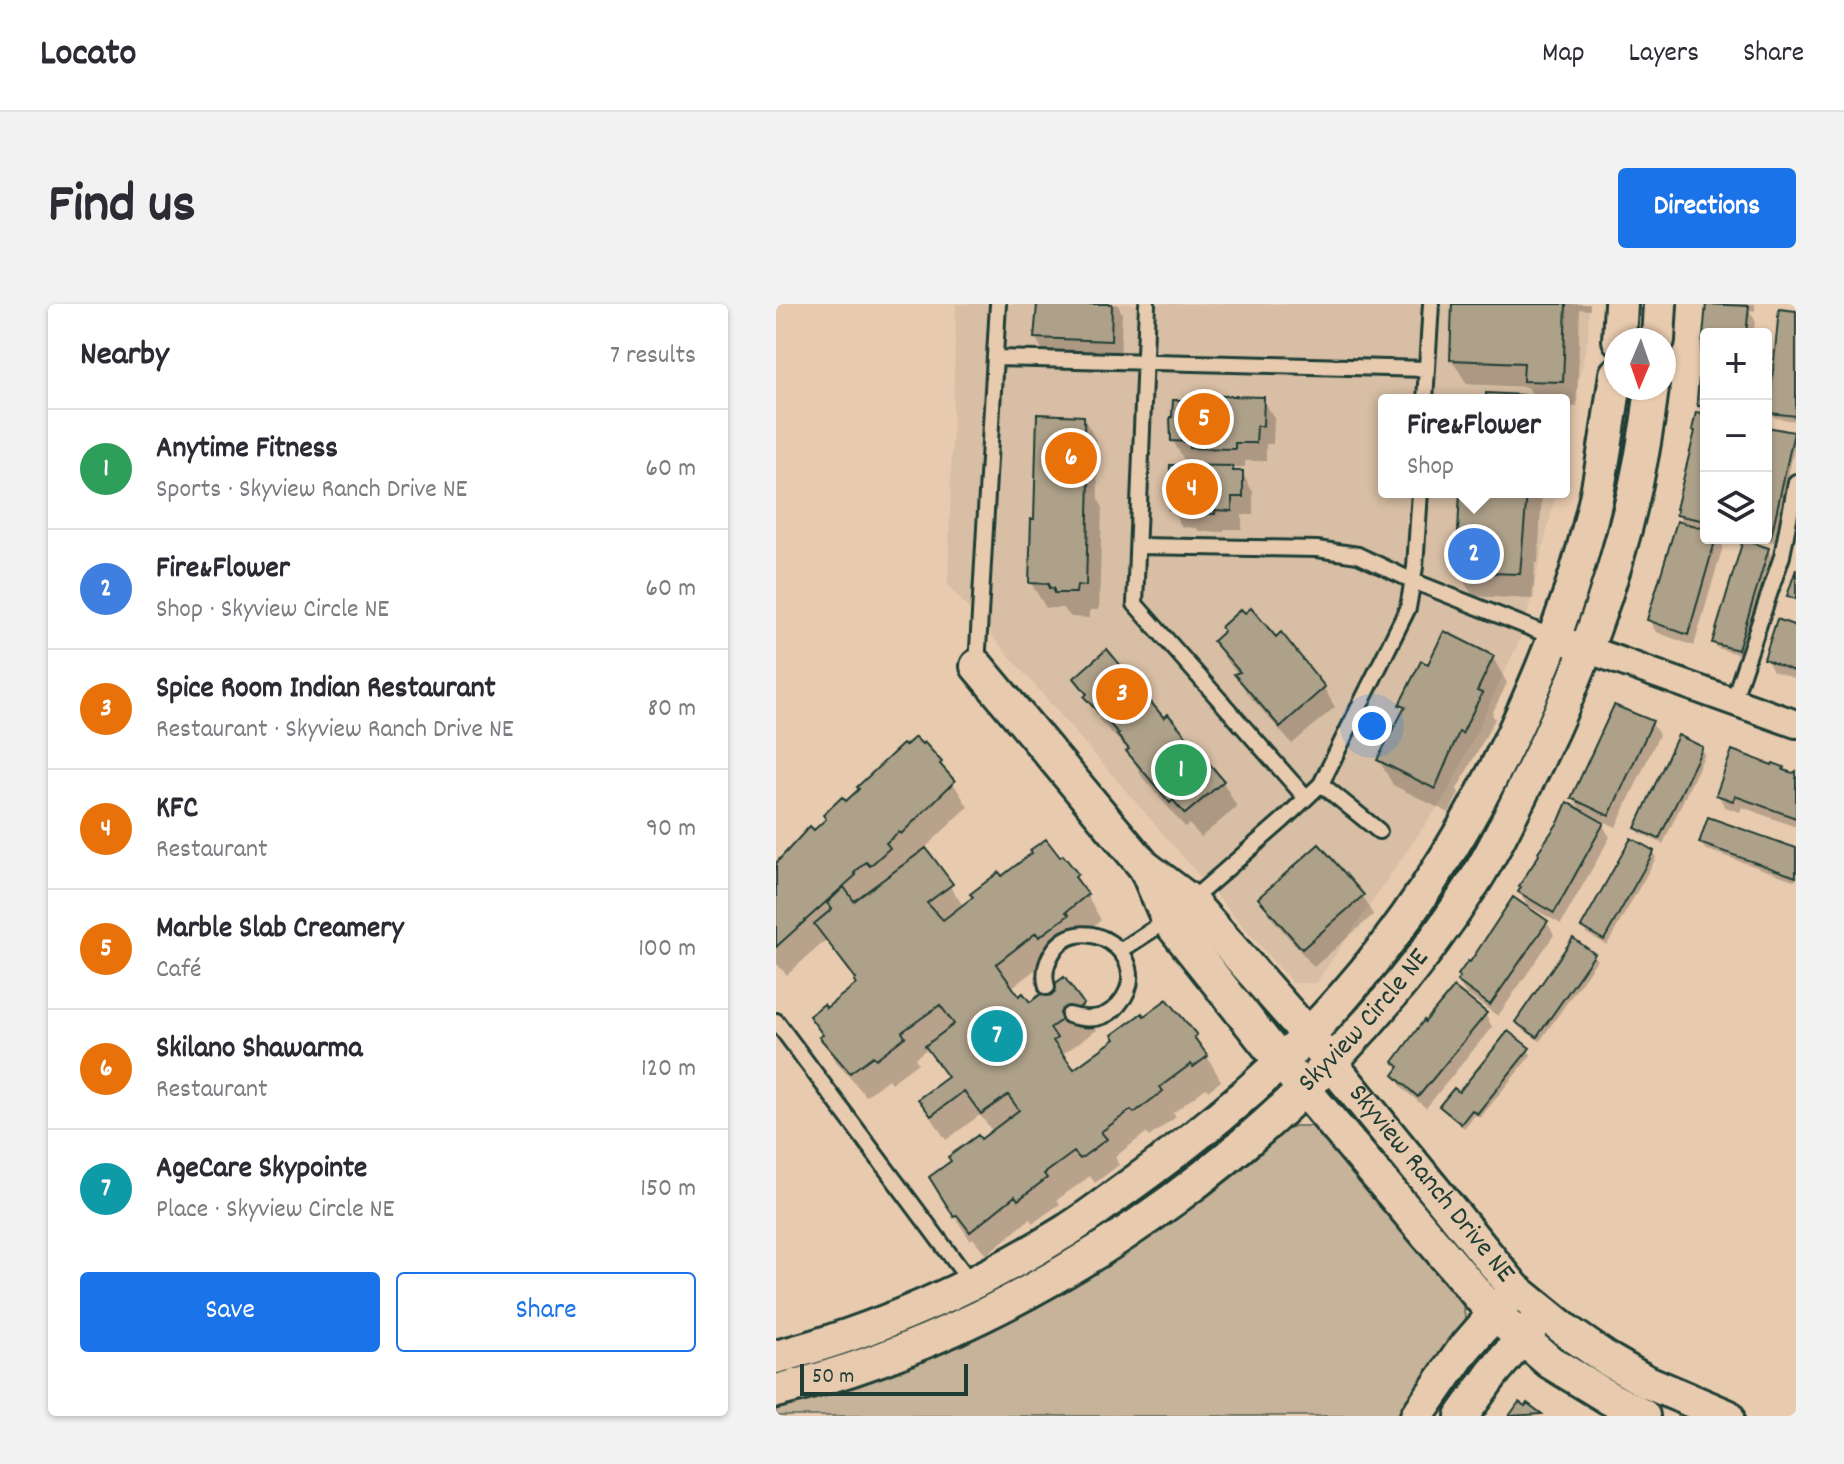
<!DOCTYPE html>
<meta charset="utf-8">
<style>
:root{--surface:#fff;--page:#f2f2f3;--text:#2b2b33;--muted:#7c7c81;--line:#e1e1e2;--accent:#1a73e8}
body{margin:0;font-family:Dekko,sans-serif;background:var(--page);color:var(--text)}
.controls{position:absolute;right:24px;top:24px;display:grid;overflow:hidden;border-radius:8px;box-shadow:0 2px 6px #0004}
.controls button{width:72px;height:72px;display:grid;place-items:center;padding:0;border:0;border-bottom:2px solid var(--line);background:var(--surface);color:var(--text);font:40px sans-serif}
.compass{position:absolute;left:828px;top:24px;width:72px;height:72px;border-radius:50%;background:var(--surface);box-shadow:0 2px 6px #0004;rotate:182deg}
.scale{position:absolute;left:24px;bottom:20px;width:168px;box-sizing:border-box;padding-left:8px;border:4px solid #1f3d34;border-top:0;font-size:22px;line-height:28px;white-space:nowrap;color:#1f3d34;-webkit-text-stroke:6px #e8cbaf;paint-order:stroke}
.you{position:absolute;left:596px;top:422px;width:28px;height:28px;margin:-20px;border:6px solid #fff;border-radius:50%;background:#1a73e8;box-shadow:0 0 0 12px #1a73e833}
.badge{display:grid;place-items:center;width:52px;height:52px;border-radius:50%;background:var(--accent);color:#fff;font-size:26px;font-weight:700}
.pin{position:absolute;translate:-50% -50%;border:4px solid #fff;box-shadow:0 2px 8px #0006}
.popup{position:absolute;left:602px;top:90px;width:192px;height:104px;box-sizing:border-box;display:grid;place-content:center;border-radius:8px;background:var(--surface);filter:drop-shadow(0 2px 6px #0005);font-size:26px;white-space:nowrap;color:var(--muted)}
.popup b{font-size:30px;color:var(--text)}
.popup::after{content:'';position:absolute;left:50%;top:100%;margin-left:-16px;border:16px solid transparent;border-top-color:var(--surface)}
.list{margin:0;padding:0;list-style:none}
h2{display:flex;justify-content:space-between;align-items:center;height:104px;margin:0;padding:0 32px;font-size:34px}
h2 small{font-size:26px;font-weight:400;color:var(--muted)}
.list li{display:grid;grid-template-columns:52px 1fr auto;gap:24px;align-items:center;box-sizing:border-box;height:120px;padding:0 32px;border-top:2px solid var(--line)}
.list b{display:block;font-size:30px;white-space:nowrap}
.list p{margin:0;font-size:26px;white-space:nowrap;color:var(--muted)}
.list em{font-size:26px;font-style:normal;color:var(--muted)}
.actions{display:flex;gap:16px;padding:24px 32px}
.actions a{flex:1;padding:18px 0;border:2px solid var(--accent);border-radius:8px;text-align:center;font-size:28px;color:var(--accent)}
.actions .main{background:var(--accent);color:#fff}
.icon{flex:none;width:44px;height:44px;fill:none;stroke:currentColor;stroke-width:2;stroke-linecap:round;stroke-linejoin:round}
.map{position:relative;flex:none;width:1020px;height:1112px;overflow:hidden;border-radius:8px}
header{display:flex;align-items:center;gap:48px;box-sizing:border-box;height:112px;padding:0 40px;background:var(--surface);border-bottom:2px solid var(--line)}
header strong{font-size:38px}
nav{display:flex;gap:44px;margin-inline-start:auto;font-size:28px}
.intro{display:flex;align-items:center;justify-content:space-between;box-sizing:border-box;height:192px;padding:0 48px}
h1{margin:0;font-size:56px}
.button{padding:20px 36px;border-radius:8px;background:var(--accent);color:#fff;font-size:28px;font-weight:700}
main{display:flex;gap:48px;padding:0 48px}
aside{flex:1;background:var(--surface);border-radius:8px;box-shadow:0 2px 6px #0004}
.map>svg:first-child{display:block}
.built{fill:#d7bea4}
.green{fill:#c7b39a;stroke:#737867;stroke-width:2}
.shadow{fill:#0003}
.building{fill:#aea18a;stroke:#1f3d34;stroke-width:2}
.lines{fill:none;stroke-linecap:round;stroke-linejoin:round}
.service-casing{stroke:#1f3d34;stroke-width:20}
.minor-casing{stroke:#1f3d34;stroke-width:32}
.tertiary-casing{stroke:#1f3d34;stroke-width:38}
.service{stroke:#e8cbaf;stroke-width:14}
.minor{stroke:#e8cbaf;stroke-width:26}
.tertiary{stroke:#e8cbaf;stroke-width:32}
.labels{text-anchor:middle;dominant-baseline:central;stroke-width:8;stroke-linejoin:round;paint-order:stroke}
.street-label{font-size:28px;fill:#1f3d34;stroke:#e8cbaf}
</style>
<header>
<strong>Locato</strong>
<nav><a>Map</a><a>Layers</a><a>Share</a></nav>
</header>
<div class="intro"><h1>Find us</h1><a class="button">Directions</a></div>
<main>
<aside>
<h2>Nearby<small>7 results</small></h2>
<ul class="list">
<li><span class="badge" style="background:#2e9e5b">1</span><div><b>Anytime Fitness</b><p>Sports · Skyview Ranch Drive NE</p></div><em>60 m</em></li>
<li><span class="badge" style="background:#3f7fe0">2</span><div><b>Fire&amp;Flower</b><p>Shop · Skyview Circle NE</p></div><em>60 m</em></li>
<li><span class="badge" style="background:#e8710a">3</span><div><b>Spice Room Indian Restaurant</b><p>Restaurant · Skyview Ranch Drive NE</p></div><em>80 m</em></li>
<li><span class="badge" style="background:#e8710a">4</span><div><b>KFC</b><p>Restaurant</p></div><em>90 m</em></li>
<li><span class="badge" style="background:#e8710a">5</span><div><b>Marble Slab Creamery</b><p>Café</p></div><em>100 m</em></li>
<li><span class="badge" style="background:#e8710a">6</span><div><b>Skilano Shawarma</b><p>Restaurant</p></div><em>120 m</em></li>
<li><span class="badge" style="background:#0f9aa8">7</span><div><b>AgeCare Skypointe</b><p>Place · Skyview Circle NE</p></div><em>150 m</em></li>
</ul>
<div class="actions"><a class="main">Save</a><a>Share</a></div>
</aside>
<div class="map">
<svg width="1020" height="1112" viewBox="0 0 1020 1112">
<rect width="100%" height="100%" fill="#e8cbaf"/>
<filter id="ink" filterUnits="userSpaceOnUse"><feTurbulence type="fractalNoise" baseFrequency=".0125" numOctaves="2"/><feDisplacementMap in="SourceGraphic" scale="16" xChannelSelector="R" yChannelSelector="G"/><feConvolveMatrix kernelMatrix="1 2 1 2 8 2 1 2 1" color-interpolation-filters="sRGB"/></filter>
<g filter="url(#ink)">
<path class="built" d="M180 0H813L812 33 788 148V96H608V188H780L747 329 673 486 540 679H516L172 281Z"/>
<path class="green" d="M518 822H537L555 838 686 997 690 1017 686 1031 626 1112H0V1103C33 1093 67 1084 99 1073 247 1019 388 935 503 828Z"/>
<path class="shadow" d="M262 0H341L346 9 344 56 270 53 260 34Z
M678 0H814V6L804 5 801 103 788 102V96H760L752 83 691 80 676 56Z
M932 0H979V7L973 6 979 16 978 30H930V111L924 102Z
M1020 9V117L999 114 995 109Z
M487 95 498 114 497 140H490V157H469V163H455L459 169H466L477 188V211H466V225H448V228L423 227 420 224 406 223 395 205 428 164 424 156H408L397 137Z
M930 112V234H942L947 242 918 342 880 328 873 316 909 221 902 210 920 129 918 126Z
M307 113 321 138 322 195 326 202 323 306H314V314L295 313 287 304H270L255 279Z
M993 125 1016 130 1020 136 998 238 980 234H990V139Z
M686 188H766L762 259H759L757 295 697 292 682 268Z
M992 246 995 251 965 351 941 344 938 338Z
M1020 324V375L997 367 990 355Z
M450 328 500 335 505 331 548 384 559 403 516 440 471 389 461 371H463L450 356 439 338Z
M717 354 731 379 716 410 719 415 681 485 683 489 673 509 617 481 603 456 629 407 626 401Z
M300 374 388 417 447 478 461 503 425 533 413 520 409 523 366 473 353 447 325 418Z
M839 403 876 419 883 431 840 523 823 515 834 533 785 620 751 601 744 588 791 501 806 509 797 493Z
M925 444 929 450 887 540 864 529 861 524Z
M165 459 192 503 148 545 188 603 226 575 300 571 325 616 303 633 305 637 279 657 276 653 235 684 243 695 254 701H306L321 726 288 749 298 768 390 698 420 732 445 777 432 787 430 784 397 809 400 813 373 833 370 829 339 853 343 861 319 879 314 872 281 896 284 900 257 919 254 915 210 951 197 934 194 936 170 899 204 837 217 828 204 811 170 836 144 796 172 775 152 744 139 754 142 759 115 779 112 775 90 792 60 758 35 712 50 706 83 681 50 636 11 671 0 659V562L70 500Z
M1007 465 1008 468 1020 470V523L966 503 964 508 949 503 942 491Z
M925 539 1020 546V577L929 545Z
M877 549 880 554 831 641 810 629 807 623Z
M587 592 597 611 538 663 495 613 484 594Z
M771 618 778 631 722 712 690 690 683 678Z
M818 651 821 656 764 737 744 724 741 718Z
M709 710 716 723 650 804 626 784 619 771 624 766 619 758Z
M752 745 755 751 704 814 700 810 688 824 669 808 666 802Z"/>
<path class="building" d="M259 0H336L335 37 258 34 261 1Z
M676 0H790L787 78 747 77 748 59 674 56Z
M930 0 973 2 970 30H930V103L922 102 921 96Z
M1003 5 1020 7V112L993 109Z
M710 89 747 91V96H710Z
M416 91 488 93 487 122H481L480 139H459V145L414 144V138L395 137 394 113H396L397 96H416Z
M920 108 930 110V217L900 211 902 205H900L919 127 916 126Z
M261 110 308 112 309 175H313L310 282 301 281 300 289H278V284H273V280L253 279 255 215H258Z
M991 123 1018 128 995 233 990 232Z
M394 161 457 162V167H467V193H456V207L439 206V210L410 209V205H393Z
M684 188H751L744 270 680 268Z
M901 217 930 225V234H940L912 331 871 316Z
M967 236 993 244 962 346 936 339Z
M1020 265V295L1011 292Z
M475 304 500 333 505 328 549 383 504 423 458 370 464 368 437 337 448 327 445 323 465 305 469 309Z
M1001 315 1020 322V368L988 355Z
M668 327 718 352 701 387 706 389 686 430 683 428 659 485 601 456 629 403 623 401 645 357 652 360Z
M331 345 388 414 392 410 448 477 409 510 397 496 394 499 350 447 353 445 341 431 343 430 308 393 311 390 298 374Z
M838 401 877 417 833 512 795 494Z
M902 431 927 443 883 535 859 524Z
M139 433 146 440 148 438 166 458 164 460 179 477 125 530 123 528 110 539 114 544 94 562 90 558 78 569 80 571 0 643V559L34 522 38 526 50 515 47 511 66 493 70 497 83 485 81 483 127 440 129 442Z
M956 446 996 461 997 459 1008 463 1007 466 1017 469 1020 467V514L959 492 957 497 940 491Z
M791 498 828 519 778 609 742 588 745 583 743 582 763 551 762 548 783 517Z
M932 513 1020 544V573L923 539Z
M855 534 878 547 828 636 805 623Z
M270 535 284 553 287 551 302 570 299 573 312 590 290 608 293 611 263 633 260 629 220 660 243 692 247 689 254 698 288 673 308 700 274 724 281 734 277 737 298 765 339 735 336 731 366 709 368 712 391 695 421 731 418 733 432 752 417 763 415 760 384 783 387 787 358 809 355 806 325 828 331 835 304 855 298 848 268 870 271 874 242 896 239 892 194 928 181 911 178 913 153 873 175 857 172 853 202 831 205 835 243 806 232 791 205 810 188 787 155 812 142 795 172 773 149 742 178 720 164 701 126 728 129 733 100 755 97 752 74 769 43 733 47 731 33 712 48 700 50 704 80 680 78 677 80 675 38 620 56 605 51 599 68 583 78 597 150 544 177 580 151 599 167 616 197 593 194 590 223 568 226 572 256 549 254 546Z
M543 540 588 591 526 645 482 594Z
M737 593 772 617 714 701 681 677 684 673 682 671 692 657 694 658Z
M797 634 819 650 761 733 739 718Z
M678 683 711 709 642 793 617 771 623 763 617 758 648 716 649 718Z
M732 727 754 744 701 810 696 806 685 820 663 802 678 784 683 788Z
M743 1098 749 1102 751 1099 766 1110 733 1112Z"/>
<g class="lines">
<defs>
<path id="service" d="M371 0 359 300 530 494
M219 54 651 65
M649 96 655 0
M362 242 541 245 582 251 637 277 777 333
M201 362 222 0
M957 397 1006 252 1020 178
M545 480 603 527
M412 599 507 516 545 480 632 304 639 263 644 188
M344 647 393 615
M271 683C268 673 269 663 274 653 300 599 384 652 343 700 330 716 312 717 293 711
M0 717 195 979"/>
<path id="minor" d="M777 333 1020 420"/>
<g id="tertiary">
<path d="M843 36 845 0"/>
<path d="M882 36 884 0"/>
<path id="s1" d="M201 362 368 562 414 597 532 731 739 985 792 1028 831 1055 869 1077 951 1112"/>
<path d="M370 565 392 616 505 758 718 1010 774 1058 833 1094 867 1112"/>
<path d="M0 1053C99 1028 203 981 290 927 311 914 331 898 352 883 430 827 505 765 568 692 683 561 780 369 819 199 828 156 834 113 840 70"/>
<path id="s2" d="M0 1087C277 1019 549 815 700 575 720 543 736 508 753 474 815 351 860 222 876 84"/>
<path d="M641 1112 687 1046 732 994"/>
<path d="M686 1112 716 1070 758 1020"/>
</g>
</defs>
<use href="#service" class="service-casing"/>
<use href="#minor" class="minor-casing"/>
<use href="#tertiary" class="tertiary-casing"/>
<use href="#service" class="service"/>
<use href="#minor" class="minor"/>
<use href="#tertiary" class="tertiary"/>
</g>
</g>
<g class="labels">
<g class="street-label">
<text stroke="none"><textPath href="#s2" startOffset="706">Skyview Circle NE</textPath></text>
<text stroke="none"><textPath href="#s1" startOffset="690">Skyview Ranch Drive NE</textPath></text>
</g>
</g>
</svg>
<div class="controls">
<button>+</button>
<button>−</button>
<button><svg class="icon" aria-label="layers" viewBox="0 0 24 24"><path d="M12 4l9 5-9 5-9-5zM3 14l9 5 9-5"/></svg></button>
</div>
<svg class="compass" viewBox="-18 -18 36 36"><path d="M0-13l5 13h-10z" fill="#e53935"/><path d="M0 13l5-13h-10z" fill="#7c7c81"/></svg>
<div class="scale">50 m</div>
<div class="you"></div>
<div class="pin badge" style="left:405px;top:466px;background:#2e9e5b">1</div>
<div class="pin badge" style="left:698px;top:250px;background:#3f7fe0">2</div>
<div class="popup"><b>Fire&amp;Flower</b>Shop</div>
<div class="pin badge" style="left:346px;top:390px;background:#e8710a">3</div>
<div class="pin badge" style="left:416px;top:185px;background:#e8710a">4</div>
<div class="pin badge" style="left:428px;top:115px;background:#e8710a">5</div>
<div class="pin badge" style="left:295px;top:154px;background:#e8710a">6</div>
<div class="pin badge" style="left:221px;top:732px;background:#0f9aa8">7</div>
</div>
</main>
